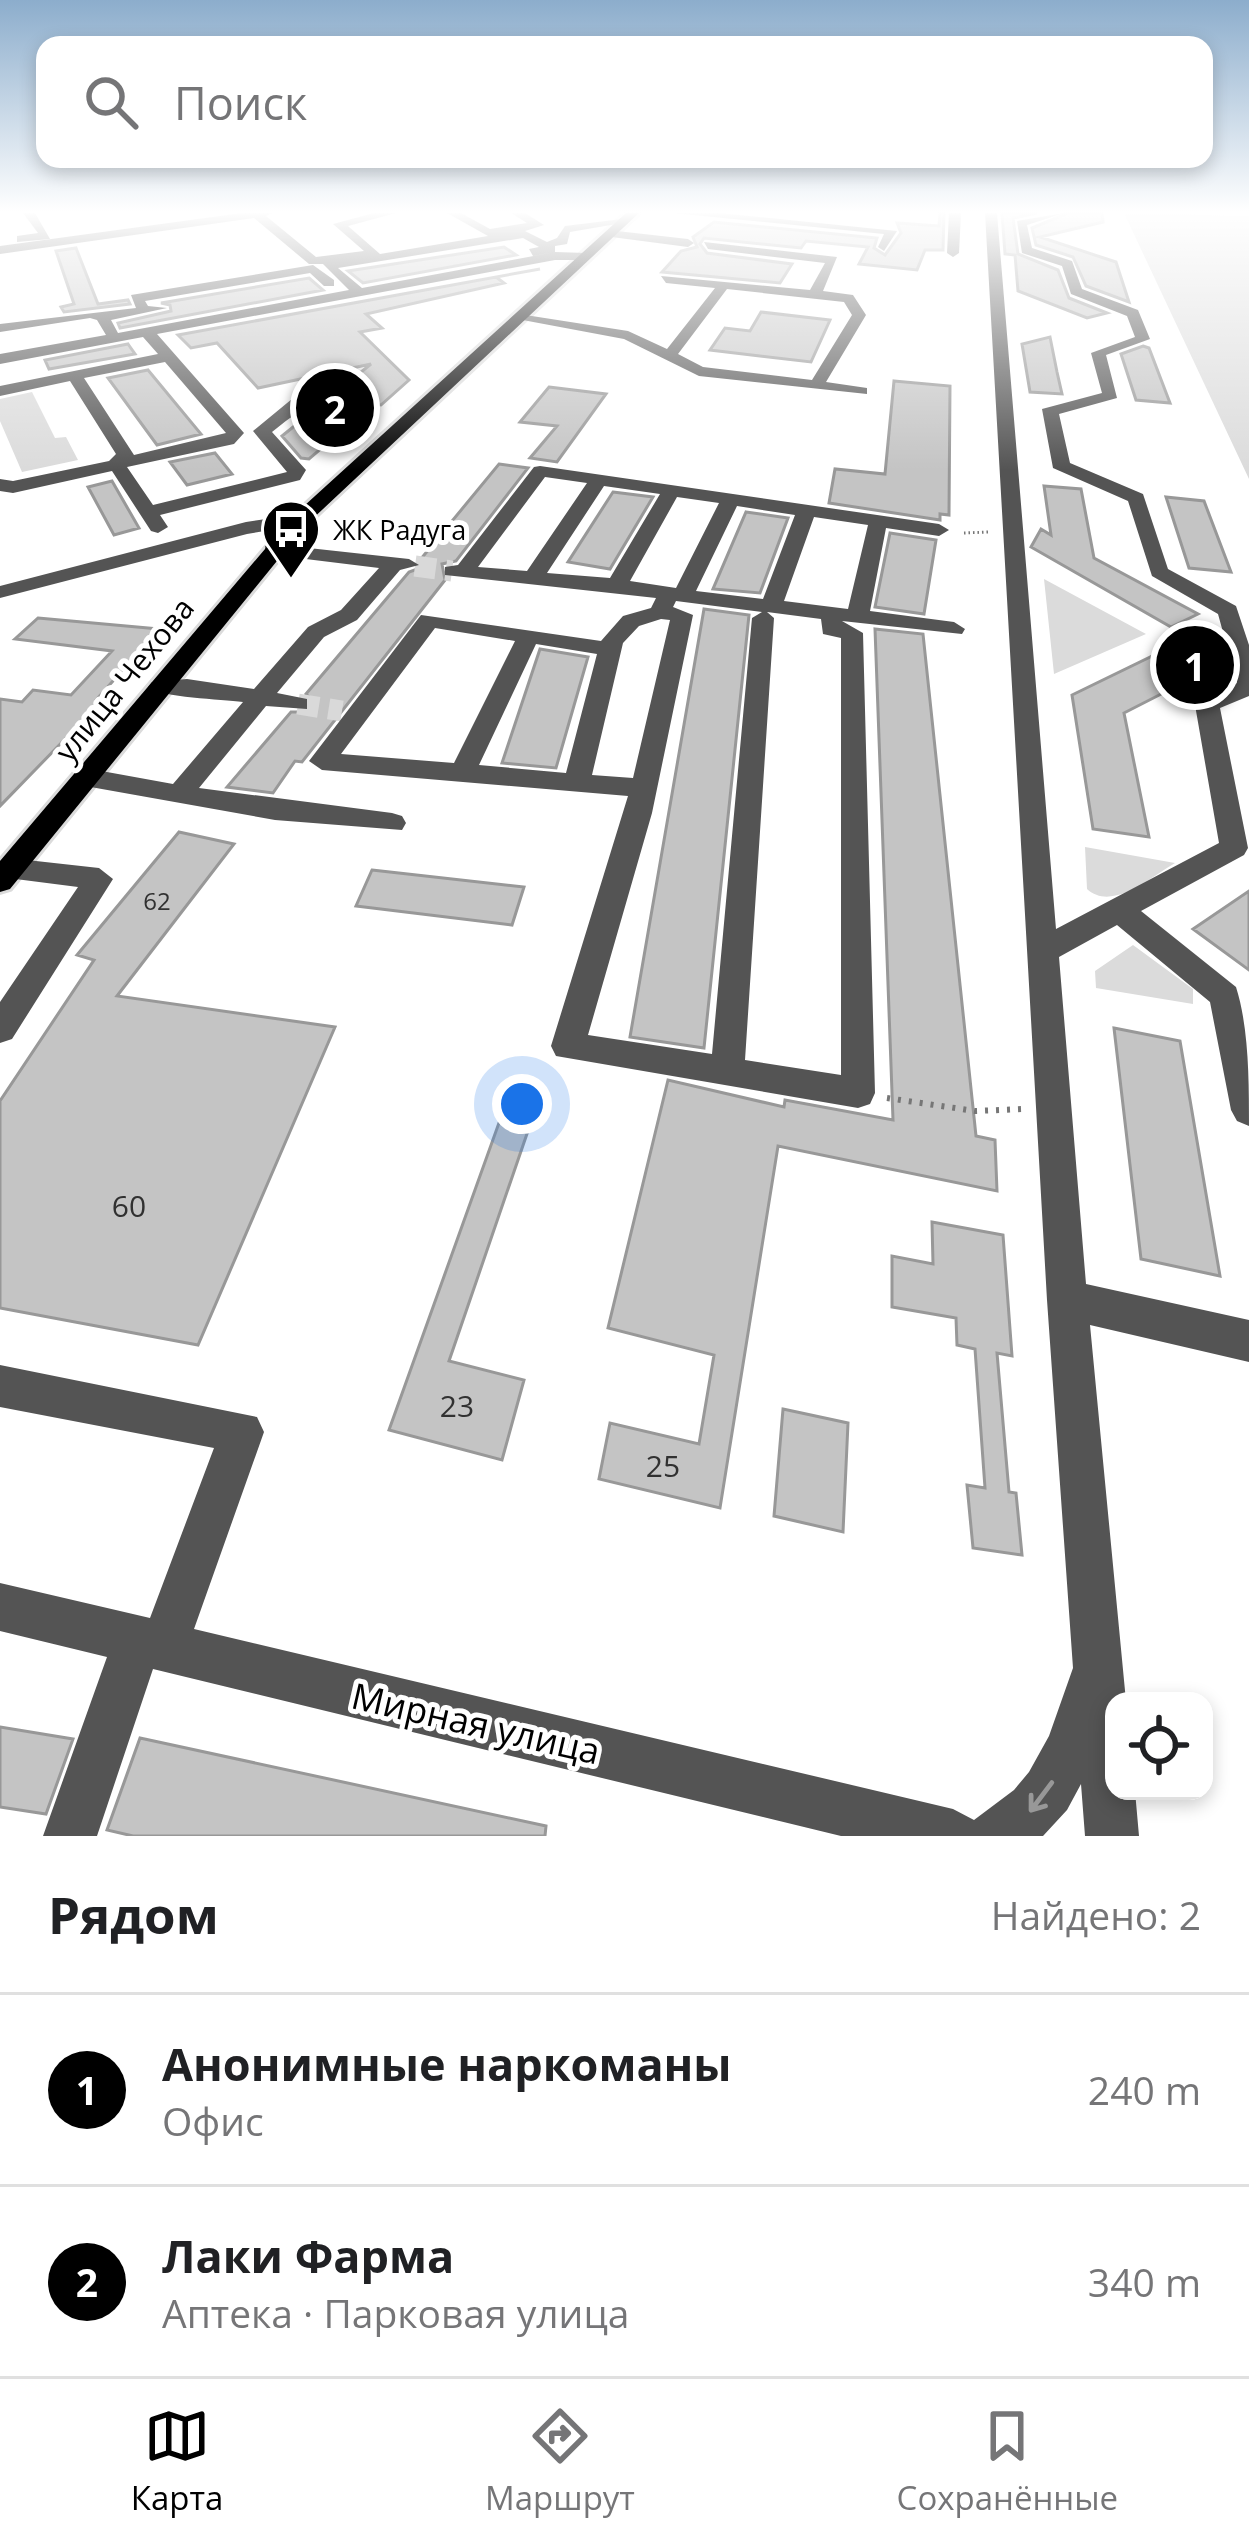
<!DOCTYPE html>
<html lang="ru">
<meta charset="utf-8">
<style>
:root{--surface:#fff;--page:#f2f2f2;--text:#202124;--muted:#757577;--line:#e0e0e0;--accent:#000}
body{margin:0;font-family:"Open Sans",sans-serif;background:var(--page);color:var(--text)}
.controls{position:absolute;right:36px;bottom:36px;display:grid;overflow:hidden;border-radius:24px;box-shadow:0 6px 18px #0003}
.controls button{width:108px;height:108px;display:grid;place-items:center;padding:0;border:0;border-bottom:3px solid var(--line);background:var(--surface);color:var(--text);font:60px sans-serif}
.you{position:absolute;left:522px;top:1104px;width:42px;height:42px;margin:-30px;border:9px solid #fff;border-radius:50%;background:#1a73e8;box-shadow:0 0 0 18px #1a73e833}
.badge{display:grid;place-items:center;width:78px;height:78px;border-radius:50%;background:var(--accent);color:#fff;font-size:39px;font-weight:700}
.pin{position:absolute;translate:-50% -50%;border:6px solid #fff;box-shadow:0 3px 12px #0006}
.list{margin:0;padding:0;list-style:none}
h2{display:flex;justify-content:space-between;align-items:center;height:156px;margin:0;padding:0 48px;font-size:51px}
h2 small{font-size:39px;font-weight:400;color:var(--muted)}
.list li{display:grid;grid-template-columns:78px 1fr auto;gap:36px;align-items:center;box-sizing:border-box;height:192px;padding:0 48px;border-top:3px solid var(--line)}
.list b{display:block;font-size:45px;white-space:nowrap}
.list p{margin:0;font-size:39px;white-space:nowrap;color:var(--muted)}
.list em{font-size:39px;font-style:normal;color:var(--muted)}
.icon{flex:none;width:66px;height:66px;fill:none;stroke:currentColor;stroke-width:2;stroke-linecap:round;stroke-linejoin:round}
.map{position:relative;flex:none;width:1249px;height:1836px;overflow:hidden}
.search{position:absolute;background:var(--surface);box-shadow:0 6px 18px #0003;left:36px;right:36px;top:36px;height:132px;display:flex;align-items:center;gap:30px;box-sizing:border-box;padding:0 42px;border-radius:24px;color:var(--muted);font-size:45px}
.sheet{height:540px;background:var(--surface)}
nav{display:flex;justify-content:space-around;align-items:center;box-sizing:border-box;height:168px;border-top:3px solid var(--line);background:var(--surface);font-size:33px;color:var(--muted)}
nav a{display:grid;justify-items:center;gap:6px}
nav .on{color:var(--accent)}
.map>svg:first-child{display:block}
.green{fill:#dbdbdb}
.building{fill:#c4c4c4;stroke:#989898;stroke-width:3}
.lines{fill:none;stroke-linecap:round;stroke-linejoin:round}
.minor-tunnel{stroke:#d9d9d9;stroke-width:21;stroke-dasharray:21 10;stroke-linecap:butt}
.major-casing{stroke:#dbdbdb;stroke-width:6}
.path-far1{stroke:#767676;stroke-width:3;stroke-dasharray:1.5 3;stroke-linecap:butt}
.path{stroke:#767676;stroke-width:6;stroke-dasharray:3 8;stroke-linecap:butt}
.minor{fill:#545454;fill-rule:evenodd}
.major{fill:#000;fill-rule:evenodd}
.oneway{stroke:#989898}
.labels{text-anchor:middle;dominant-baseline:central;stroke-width:10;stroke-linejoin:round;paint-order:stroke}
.number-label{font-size:24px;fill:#313131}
.far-poi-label{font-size:27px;fill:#000;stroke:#fff;text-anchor:start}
.street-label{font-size:30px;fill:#000;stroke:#fff}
.near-number-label{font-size:30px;fill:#313131}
.near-street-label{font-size:36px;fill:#000;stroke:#fff}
</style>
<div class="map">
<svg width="1249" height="1836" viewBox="0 0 1249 1836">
<rect width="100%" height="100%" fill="#fff"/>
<path class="green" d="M1124 213 1249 216V479Z
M32 392 55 438 66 437 78 460 22 472 0 421V399Z
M1044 579 1146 634 1054 674Z
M1085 847 1175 863C1151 877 1112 912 1087 889Z
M1133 945 1193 989V1004L1096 988 1095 971Z"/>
<path class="building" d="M940 213H944L943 250H925L917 270 859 264 868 247 806 241 801 248 704 238 700 244 707 253 792 264 780 283 662 272 681 251 697 247 693 237 714 222 877 238 874 248 885 255 901 233 897 223 939 226Z
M1002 213H1037L1013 218 1018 254 1058 270 1069 298 1107 313 1087 318 1018 291 1015 255 1005 254Z
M1068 213H1102L1103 222 1040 237 1116 262 1129 302 1086 286 1073 257 1036 245 1032 228Z
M504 247 516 255 363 283 348 271Z
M76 248 98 304 128 300 130 304 64 312 61 307 74 304 56 251Z
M540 269 496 277 504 283 366 314 382 328 360 332 409 380 381 405 373 404 309 459 301 458 282 436 371 364 258 388 217 343 191 348 178 335Z
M309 278 323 290 120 328 118 323 171 311 170 305 161 303Z
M761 312 830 320 811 362 710 350 725 328 750 331Z
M1050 337 1057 372 1062 394 1030 392 1022 344Z
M128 344 135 354 49 369 45 360Z
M1143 346 1149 348 1170 403 1136 400 1121 354Z
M148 370 201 434 157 445 108 378Z
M894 381 950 386 949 515 940 514V520L829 503 835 469 885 474Z
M549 387 606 394 557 462 530 458 557 426 520 422Z
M215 453 232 474 187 485 170 462Z
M499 464 528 468 456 561 442 564 445 580 302 762 295 761 273 793 227 787 291 712H310L311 699 306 694 409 572 423 567 420 560Z
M112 481 139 528 114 535 88 487Z
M1044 486 1081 489 1094 558 1198 614 1171 627 1031 547 1041 529 1051 535Z
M613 492 653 497 610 569 568 562Z
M1166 497 1204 501 1231 572 1189 568Z
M746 512 788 518 760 593 713 589Z
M890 533 936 540 924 614 875 607Z
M704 609 749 615 704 1048 630 1037Z
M38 618 159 629 97 699 103 700 0 806V699L22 702 33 690 71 695 112 651 15 639Z
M875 629 923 634 976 1136 995 1140 997 1191 778 1146 720 1508 599 1479 610 1423 699 1444 714 1355 608 1328 668 1080 784 1107 785 1100 893 1120Z
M1175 645 1214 667 1124 713 1149 837 1093 829 1072 695Z
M540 649 588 657 556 768 502 763Z
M179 832 234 844 117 996 335 1027 198 1345 0 1308V1101L94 960 77 955Z
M372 870 524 887 512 925 356 906Z
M1249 891V970L1193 929Z
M1114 1028 1180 1041 1220 1276 1141 1259Z
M514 1081 543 1087 449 1361 524 1380 502 1460 389 1430Z
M932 1222 1003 1235 1012 1356 997 1353 1009 1492 1016 1493 1022 1555 973 1548 967 1485 985 1488 975 1349 957 1345 956 1318 892 1307V1256L933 1264Z
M783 1409 848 1423 843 1532 774 1516Z
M0 1727 73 1739 46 1814 0 1807Z
M140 1738 546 1826 545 1836H133L107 1830Z"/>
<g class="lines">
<path class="minor-tunnel" d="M415 566 452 571
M298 704 342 711"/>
<defs>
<path id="major" d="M626 213H639L307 524 10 889 0 892V861L293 516Z"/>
</defs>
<use href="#major" class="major-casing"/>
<path class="path-far1" d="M964 533 988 532"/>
<path class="path" d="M887 1098 975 1111 1024 1109"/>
<path class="minor" d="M23 213H35L50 239 17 242V236L38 233Z
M242 213H272L266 216 316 257 364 251 333 224 374 213H396L348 226 380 254 488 236 447 213H461L490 229 527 223 511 213H525L544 225 525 231 547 242 557 238 565 226 622 219 628 222 570 232 567 244 555 246V252L533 256 529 249 539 247 523 238 338 268 362 288 555 252 587 253 583 260H555L157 334 244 433 234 444 127 467 153 505 287 472 253 431 298 394 318 388 326 393C308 405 290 417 272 432L306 470 300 480 160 515 168 527 158 533 151 531 112 471 13 493 0 491V479L13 481 109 461 116 454 70 381 0 396V386L158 354 143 337 0 364V354L106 335 97 320 90 318 0 332V324L136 308 131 295 313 265 334 280V286H324L310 273 145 301 148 306 167 308 111 320 118 333 349 290 323 264H309L254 218 0 254V246ZM165 362 226 433 134 455 84 378Z
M673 213H719L897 231 884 251 878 247 884 234Z
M949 213H961L959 253 953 257 947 253Z
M985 213H997L1056 929 1219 843 1195 705 1237 683 1218 614 1152 576 1128 501 1053 468 1042 409 1102 393 1091 353 1135 337 1127 316 1071 294 1062 266 1022 253 1017 221 1064 213 1027 225 1032 248 1072 261 1082 289 1138 310 1150 339 1106 355 1117 398 1059 414 1070 463 1143 494 1168 569 1236 606 1249 645V696L1220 708 1248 848 1244 855 1141 911 1236 987C1249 1028 1249 1081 1249 1126L1237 1121 1231 1110 1210 1002 1117 925 1059 957 1086 1284 1249 1320V1362L1090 1325 1126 1701H1114V1791H1135L1139 1836H1085L1081 1784 1067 1810 1043 1836H841L153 1669 97 1836H43L107 1657 0 1631V1583L150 1618 214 1448 0 1407V1365L257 1417 264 1432 194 1629 953 1809 974 1820 1014 1790 1029 1772 1049 1736 1073 1668 1047 1300Z
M608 230 688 239 694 243 688 247 604 236Z
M704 242 837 257 823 291 853 295 866 315 826 382 867 388V394L699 376 624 339 512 318 519 314 628 331 667 349 715 288 666 283 661 276 810 290 825 263 708 249ZM727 289 844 302 852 315 812 380 703 367 678 354Z
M540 466 939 524 949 530 939 536 886 528 870 611 954 622 965 629 962 634 842 621 863 633 875 1093 870 1104 858 1108 556 1056 551 1046 628 796 322 770 309 761 421 615 601 641 623 616 651 608 656 598 445 575V567L458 565 534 467ZM545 477 587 483 527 571 478 567ZM604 486 660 494 610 578 547 573ZM677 497 719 503 676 588 630 581ZM737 506 795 515 763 599 696 591ZM814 517 868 525 848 609 784 601ZM676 601 762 612 752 618 712 1054 588 1035 652 813 693 615 673 607ZM767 612 821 619 823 634 841 638V1075L745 1060 774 618ZM661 619 670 620 633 778 592 775 623 643 639 626ZM435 628 515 641 454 763 341 754ZM536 644 597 654 566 773 479 765Z
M300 514 310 520 307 524 247 534 0 598V586L246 522Z
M272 544 409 559 419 565 400 570 357 620 324 637 277 693 307 699V709L266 706 199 788 392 813 402 816 406 823 402 830 275 820 85 786 72 777 85 768 173 784 243 702C221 699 162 698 148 687L152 682 187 679 254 689 308 627 341 610 379 568 265 554V546Z
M9 858 99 868 113 879 12 1039 0 1043V1002L78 887 0 877V861Z"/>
<use href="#major" class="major"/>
</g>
<defs><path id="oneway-shaft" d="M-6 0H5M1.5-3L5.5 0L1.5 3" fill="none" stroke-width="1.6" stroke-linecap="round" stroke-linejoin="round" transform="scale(3)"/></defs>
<use class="oneway" href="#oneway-shaft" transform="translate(1041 1797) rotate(127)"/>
<linearGradient id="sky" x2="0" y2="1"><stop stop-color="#8cadcc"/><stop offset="0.45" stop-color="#fff"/><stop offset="1" stop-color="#fff" stop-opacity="0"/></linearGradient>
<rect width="1249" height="470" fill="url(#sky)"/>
<defs>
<symbol id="bus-pin" viewBox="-11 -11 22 30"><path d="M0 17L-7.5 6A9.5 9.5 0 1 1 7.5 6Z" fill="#000" stroke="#fff"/><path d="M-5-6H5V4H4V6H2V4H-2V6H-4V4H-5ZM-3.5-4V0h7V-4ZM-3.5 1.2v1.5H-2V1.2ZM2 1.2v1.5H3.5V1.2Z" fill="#fff"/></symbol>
</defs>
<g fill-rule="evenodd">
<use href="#bus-pin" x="258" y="496" width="66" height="90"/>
</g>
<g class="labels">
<g class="number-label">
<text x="157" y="900">62</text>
</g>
<g class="far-poi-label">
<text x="333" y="529">ЖК Радуга</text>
</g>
<g class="street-label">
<text transform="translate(124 679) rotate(-51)">улица Чехова</text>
</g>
<g class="near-number-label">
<text x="129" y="1205">60</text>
<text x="457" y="1405">23</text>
<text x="663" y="1465">25</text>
</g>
<g class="near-street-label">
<text transform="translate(476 1723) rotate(13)">Мирная улица</text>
</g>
</g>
</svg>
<div class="controls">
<button><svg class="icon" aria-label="locate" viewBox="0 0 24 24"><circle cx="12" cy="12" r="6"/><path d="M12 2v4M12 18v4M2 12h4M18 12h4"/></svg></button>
</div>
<div class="you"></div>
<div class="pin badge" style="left:1195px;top:665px">1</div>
<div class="pin badge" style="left:335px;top:408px">2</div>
<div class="search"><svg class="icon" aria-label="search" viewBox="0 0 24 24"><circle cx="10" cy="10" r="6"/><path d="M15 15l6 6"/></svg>Поиск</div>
</div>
<section class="sheet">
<h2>Рядом<small>Найдено: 2</small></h2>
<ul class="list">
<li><span class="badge">1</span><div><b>Анонимные наркоманы</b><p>Офис</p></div><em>240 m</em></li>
<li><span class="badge">2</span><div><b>Лаки Фарма</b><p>Аптека · Парковая улица</p></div><em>340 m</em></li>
</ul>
</section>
<nav>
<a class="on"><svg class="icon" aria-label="map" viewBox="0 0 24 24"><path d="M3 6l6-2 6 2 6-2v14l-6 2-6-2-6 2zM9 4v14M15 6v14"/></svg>Карта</a>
<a><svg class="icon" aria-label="directions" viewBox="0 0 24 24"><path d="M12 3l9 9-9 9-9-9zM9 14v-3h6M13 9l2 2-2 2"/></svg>Маршрут</a>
<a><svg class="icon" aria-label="saved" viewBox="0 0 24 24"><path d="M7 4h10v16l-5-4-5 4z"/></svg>Сохранённые</a>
</nav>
